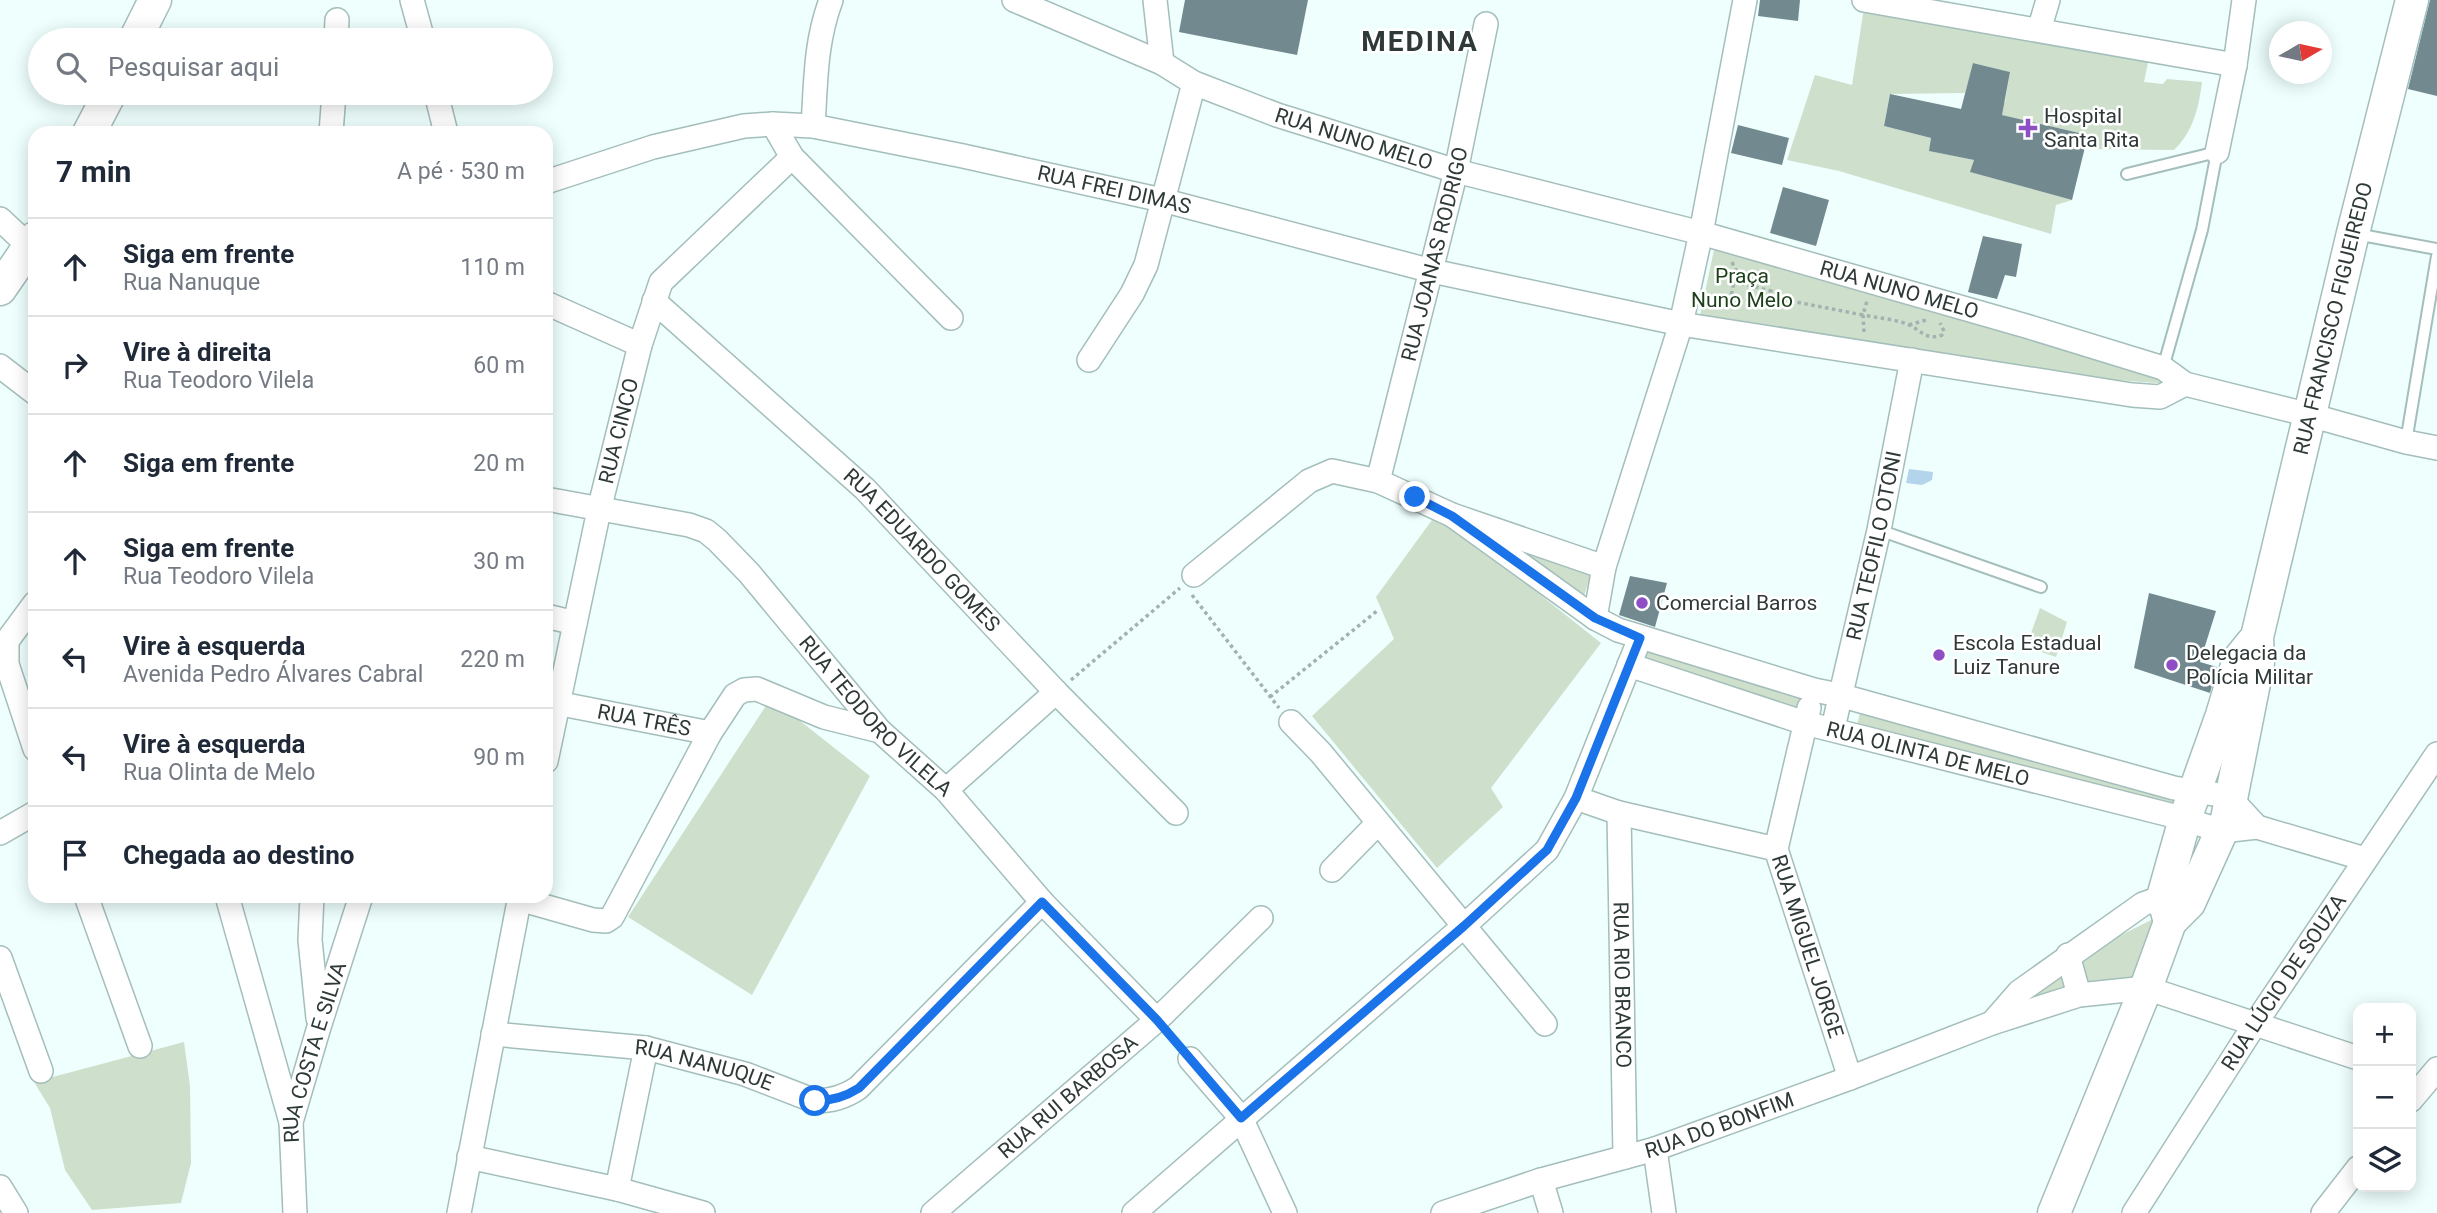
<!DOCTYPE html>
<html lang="pt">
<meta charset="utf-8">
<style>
:root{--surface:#fff;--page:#f2f2f3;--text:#1f2937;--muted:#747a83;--line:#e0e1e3}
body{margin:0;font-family:Roboto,sans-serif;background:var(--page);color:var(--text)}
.controls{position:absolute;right:21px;bottom:21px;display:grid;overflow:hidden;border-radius:14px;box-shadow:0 4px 18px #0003}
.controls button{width:63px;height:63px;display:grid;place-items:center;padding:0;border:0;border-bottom:2px solid var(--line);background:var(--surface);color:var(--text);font:35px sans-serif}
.compass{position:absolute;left:2269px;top:21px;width:63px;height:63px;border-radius:50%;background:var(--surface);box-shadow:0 4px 18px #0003;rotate:81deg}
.stop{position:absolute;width:21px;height:21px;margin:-16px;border:5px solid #1a73e8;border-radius:50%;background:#fff}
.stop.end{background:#1a73e8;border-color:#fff;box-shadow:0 2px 7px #0008}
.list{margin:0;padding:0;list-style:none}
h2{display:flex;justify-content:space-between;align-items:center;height:91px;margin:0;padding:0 28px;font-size:30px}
h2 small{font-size:23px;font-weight:400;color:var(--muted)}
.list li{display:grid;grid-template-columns:46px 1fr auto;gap:21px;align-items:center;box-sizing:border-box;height:98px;padding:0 28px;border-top:2px solid var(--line)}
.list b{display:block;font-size:26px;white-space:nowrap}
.list p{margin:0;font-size:23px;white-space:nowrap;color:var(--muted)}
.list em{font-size:23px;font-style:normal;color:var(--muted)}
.icon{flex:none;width:38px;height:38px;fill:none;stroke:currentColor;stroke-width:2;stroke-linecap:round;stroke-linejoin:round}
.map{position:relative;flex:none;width:2437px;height:1213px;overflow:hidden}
.search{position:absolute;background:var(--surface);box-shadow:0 4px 18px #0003;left:28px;top:28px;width:525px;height:77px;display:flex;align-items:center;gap:18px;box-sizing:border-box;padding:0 24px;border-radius:38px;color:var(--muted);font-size:26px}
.panel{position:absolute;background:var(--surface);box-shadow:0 4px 18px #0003;left:28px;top:126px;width:525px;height:777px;border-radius:21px}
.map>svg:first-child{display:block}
.green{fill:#cee0cc}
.water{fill:#b3d4ea}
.building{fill:#728a8f}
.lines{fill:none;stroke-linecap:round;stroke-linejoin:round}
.lane-casing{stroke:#a3bebb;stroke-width:14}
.street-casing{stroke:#a3bebb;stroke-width:26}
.secondary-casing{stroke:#a3bebb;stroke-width:35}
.path{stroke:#a3b1b0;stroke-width:3.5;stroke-dasharray:3.5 3.5;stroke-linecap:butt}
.lane{stroke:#fff;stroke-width:10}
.street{stroke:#fff;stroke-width:23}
.secondary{stroke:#fff;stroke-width:32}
.route{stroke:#1a73e8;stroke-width:9}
.poi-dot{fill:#8f4fc4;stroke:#fff;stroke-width:2.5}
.labels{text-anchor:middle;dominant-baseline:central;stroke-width:5;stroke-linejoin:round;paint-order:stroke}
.poi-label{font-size:21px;fill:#2e3938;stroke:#fff;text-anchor:start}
.street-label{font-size:21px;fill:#2e3938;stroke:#fff}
.park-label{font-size:21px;fill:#1b3f19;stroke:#fff}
.district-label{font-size:28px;font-weight:bold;letter-spacing:2px;fill:#2e3938;stroke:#fff}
</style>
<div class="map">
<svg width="2437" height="1213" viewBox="0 0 2437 1213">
<rect width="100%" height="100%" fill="#eefffd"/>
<path class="green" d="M1864 8 2149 58 2144 82 2163 84 2167 79 2202 82C2199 107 2193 132 2174 150L2086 149 2088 135 1992 113 2005 102 2010 72 1974 63 1965 93 1890 94 1884 126 1931 138 1930 151 1974 160 1971 172 2072 200 2056 205 2051 234 1839 171 1787 160 1815 75 1852 85Z
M1715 245 2138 366 2169 384 2076 377 1700 316Z
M1437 513 1601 643 1491 788 1503 807 1437 868 1312 716 1394 639 1376 597Z
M1505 544 1591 574 1582 602Z
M2040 608 2067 622 2056 657 2026 647Z
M1646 650 1807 698 1802 716 1640 665Z
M771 698 870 776 752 995 628 917Z
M1862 706 2182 794 2178 810 1857 724Z
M2161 915 2135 980 2016 1006 2062 965Z
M184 1042 190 1086 191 1163 181 1203 92 1210 65 1170 50 1108 34 1082Z"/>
<path class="water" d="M1909 469 1933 472 1932 480 1922 485 1906 483Z"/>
<path class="building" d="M1185 0H1308L1297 55 1179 32Z
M1760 0H1800L1798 21 1758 16Z
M2430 0H2437V96L2408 89Z
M1973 63 2010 72 2002 115 2088 135 2072 200 1970 172 1974 160 1929 151 1931 138 1884 126 1890 94 1961 109Z
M1738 125 1789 138 1782 165 1731 153Z
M1783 187 1829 200 1816 246 1770 233Z
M1983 236 2022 244 2016 277 2005 275 1997 299 1968 292Z
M1630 576 1667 583 1655 627 1619 615Z
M2149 593 2216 611 2200 662 2217 667 2210 693 2134 668Z"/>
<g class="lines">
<defs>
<path id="lane" d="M2127 174 2217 152 2202 230 2163 368
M2356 234 2437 249
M2406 442 2437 256
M1879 530 2041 587"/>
<g id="street">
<path d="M412 0 423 40"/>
<path id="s1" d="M1014 0 1162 63 1194 83 1277 115 1456 171 1701 233 2026 326 2163 368 2185 384 2310 415 2406 442 2437 448"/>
<path d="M1155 0 1162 63"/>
<path d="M1864 0 2235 65"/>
<path d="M2039 30 2048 0"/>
<path d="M336 40 337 20"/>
<path d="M436 93 446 133"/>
<path d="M773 124 792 157 951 318"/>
<path d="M813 126C816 81 815 43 831 0"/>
<path d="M331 133 334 93"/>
<path d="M2217 152 2235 65 2244 0"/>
<path id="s2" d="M546 182 653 147 744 126 773 124 813 126 963 156 1162 200 1432 271 1681 324 2132 395 2160 397 2185 384"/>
<path d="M0 219 30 247"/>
<path id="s3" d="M654 301 865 489 1056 692 1176 813"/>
<path d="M546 303 640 345"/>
<path d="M1089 360 1132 294 1146 265 1194 83"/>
<path d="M0 366 35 393"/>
<path id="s4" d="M1378 481 1456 171 1486 24"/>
<path id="s5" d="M546 499 689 525 706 531 717 540 749 573 880 731 946 790 1042 902 1157 1020"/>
<path d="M1452 515 1595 618 1618 630 1814 690 1839 695 2174 788 2220 795 2232 800 2257 827"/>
<path d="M1194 575 1309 481 1332 471 1378 481 1452 515 1604 567"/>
<path d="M35 603 7 641V664L35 749"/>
<path d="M546 616 575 623"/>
<path d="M1595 618 1604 567 1681 324 1701 233 1745 0"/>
<path id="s6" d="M1629 665 1805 723 2170 815 2222 831 2257 827 2365 859"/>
<path id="s7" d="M546 701 710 733 735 695 744 690 757 689 824 717 880 731"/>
<path id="s8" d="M1809 708 1776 849 1850 1078"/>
<path d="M1291 722 1321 753 1545 1024"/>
<path id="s9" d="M1833 728 1879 530 1912 360"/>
<path id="s10" d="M546 761 599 510 640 345 661 282 792 157"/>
<path d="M946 790 1056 692"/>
<path d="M1576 798 1619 813 1776 849"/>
<path id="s11" d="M1619 813 1625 1157"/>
<path d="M0 833 35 813"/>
<path d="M1332 870 1377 824"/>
<path d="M86 896 140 1046"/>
<path d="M227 896 291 1122"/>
<path d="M312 896 310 940 318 1018"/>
<path d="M519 899 593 920 606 921 612 917 710 733"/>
<path d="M2068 955 2079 995"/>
<path d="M0 958 41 1071"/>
<path d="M1992 1023 2019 992 2143 904 2163 897 2176 900"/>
<path id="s12" d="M493 1034 646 1048 745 1074 815 1101C832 1101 845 1097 858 1088L1042 902"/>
<path d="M1190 1059 1241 1118 1285 1213"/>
<path d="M2411 1100 2437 1069"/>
<path d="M1655 1149 1664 1213"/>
<path d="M469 1157 617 1189 703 1213"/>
<path d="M1541 1180 1551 1213"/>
<path d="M0 1187 16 1213"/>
<path d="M617 1189 646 1048"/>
<path id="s13" d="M295 1213 291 1122 319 1027 361 896"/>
<path d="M459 1213 520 896"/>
<path id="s14" d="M933 1213 1157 1020 1261 918"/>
<path d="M1134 1213 1464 926 1547 850 1576 798 1640 638"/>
<path id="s15" d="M1443 1213 1541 1180 1655 1149 1850 1078 1992 1023 2079 995 2146 988 2358 1058"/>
<path id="s16" d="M2134 1213 2255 1024 2437 754"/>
<path d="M2323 1213 2358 1168"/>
</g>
<g id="secondary">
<path d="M135 40 155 0"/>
<path d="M89 133 110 93"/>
<path d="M0 289 35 238"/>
<path d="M2170 922 2163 897 2185 819 2222 715 2239 659 2252 643"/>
<path id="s17" d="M2054 1213 2146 988 2170 922 2189 903 2227 819 2258 663 2257 637 2353 233 2412 0"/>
</g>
</defs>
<use href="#lane" class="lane-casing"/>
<use href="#street" class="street-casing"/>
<use href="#secondary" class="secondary-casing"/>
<path class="path" d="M1732 262C1742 284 1748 285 1771 291L1768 304 1731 297 1734 281 1750 286
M1770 297 1863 315 1867 301
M1909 325 1926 320
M1864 332 1863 315C1878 318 1894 319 1907 324 1921 330 1926 341 1942 335L1944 331 1940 323
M1192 595 1279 708
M1071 680 1180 588
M1270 697 1377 611"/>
<use href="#lane" class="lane"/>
<use href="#street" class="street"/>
<use href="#secondary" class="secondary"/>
</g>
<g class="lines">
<path class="route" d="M815 1101C832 1101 845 1097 859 1088L1042 902 1157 1020 1241 1118 1464 926 1547 850 1576 798 1640 638 1595 618 1452 516 1415 497"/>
</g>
<g class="poi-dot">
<path d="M2024.5 117.5h7v7h7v7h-7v7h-7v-7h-7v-7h7z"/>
<circle cx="1642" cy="603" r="7"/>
<circle cx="1939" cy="655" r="7"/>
<circle cx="2172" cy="665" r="7"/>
</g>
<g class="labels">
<g class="poi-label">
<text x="2044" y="116">Hospital<tspan x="2044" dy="24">Santa Rita</tspan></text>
<text x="1656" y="603">Comercial Barros</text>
<text x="1953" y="643">Escola Estadual<tspan x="1953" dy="24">Luiz Tanure</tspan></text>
<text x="2186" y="653">Delegacia da<tspan x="2186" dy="24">Polícia Militar</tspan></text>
</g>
<g class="street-label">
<text stroke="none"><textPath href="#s1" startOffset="368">RUA NUNO MELO</textPath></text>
<text stroke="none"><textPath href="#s2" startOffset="583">RUA FREI DIMAS</textPath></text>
<text stroke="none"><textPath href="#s4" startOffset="234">RUA JOANAS RODRIGO</textPath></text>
<text stroke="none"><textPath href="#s1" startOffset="934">RUA NUNO MELO</textPath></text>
<text stroke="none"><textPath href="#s17" startOffset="945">RUA FRANCISCO FIGUEIREDO</textPath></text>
<text stroke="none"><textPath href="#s10" startOffset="338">RUA CINCO</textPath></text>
<text stroke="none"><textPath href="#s9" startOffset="187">RUA TEOFILO OTONI</textPath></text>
<text stroke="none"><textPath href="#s3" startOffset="366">RUA EDUARDO GOMES</textPath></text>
<text stroke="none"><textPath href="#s5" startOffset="415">RUA TEODORO VILELA</textPath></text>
<text stroke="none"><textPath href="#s7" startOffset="100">RUA TRÊS</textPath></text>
<text stroke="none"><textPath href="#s6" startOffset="312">RUA OLINTA DE MELO</textPath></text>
<text stroke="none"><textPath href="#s8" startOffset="247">RUA MIGUEL JORGE</textPath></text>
<text stroke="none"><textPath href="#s16" startOffset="275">RUA LÚCIO DE SOUZA</textPath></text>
<text stroke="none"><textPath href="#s11" startOffset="172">RUA RIO BRANCO</textPath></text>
<text stroke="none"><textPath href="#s13" startOffset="164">RUA COSTA E SILVA</textPath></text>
<text stroke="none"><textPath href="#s12" startOffset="214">RUA NANUQUE</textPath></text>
<text stroke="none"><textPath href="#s14" startOffset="178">RUA RUI BARBOSA</textPath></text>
<text stroke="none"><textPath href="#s15" startOffset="290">RUA DO BONFIM</textPath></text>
</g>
<g class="park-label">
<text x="1742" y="276">Praça<tspan x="1742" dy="24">Nuno Melo</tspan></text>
</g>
<g class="district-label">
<text x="1420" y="41">MEDINA</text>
</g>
</g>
</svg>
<div class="controls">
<button>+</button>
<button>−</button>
<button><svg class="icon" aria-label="layers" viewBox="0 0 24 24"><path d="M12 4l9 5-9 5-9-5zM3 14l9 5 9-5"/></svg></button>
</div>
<svg class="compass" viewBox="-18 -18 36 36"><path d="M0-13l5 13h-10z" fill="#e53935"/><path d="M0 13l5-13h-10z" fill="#747a83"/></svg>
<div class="stop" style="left:815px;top:1101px"></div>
<div class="stop end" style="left:1415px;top:497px"></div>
<div class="search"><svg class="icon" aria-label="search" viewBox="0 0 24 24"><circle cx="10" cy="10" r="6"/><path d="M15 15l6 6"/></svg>Pesquisar aqui</div>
<section class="panel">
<h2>7 min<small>A pé · 530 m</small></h2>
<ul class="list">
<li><svg class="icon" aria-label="ahead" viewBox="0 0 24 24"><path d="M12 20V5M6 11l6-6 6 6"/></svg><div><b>Siga em frente</b><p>Rua Nanuque</p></div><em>110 m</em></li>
<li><svg class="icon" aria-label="right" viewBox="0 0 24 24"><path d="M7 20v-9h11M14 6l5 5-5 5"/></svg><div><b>Vire à direita</b><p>Rua Teodoro Vilela</p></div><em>60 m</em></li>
<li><svg class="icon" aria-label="ahead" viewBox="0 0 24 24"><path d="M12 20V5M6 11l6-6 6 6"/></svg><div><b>Siga em frente</b></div><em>20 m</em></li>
<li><svg class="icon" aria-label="ahead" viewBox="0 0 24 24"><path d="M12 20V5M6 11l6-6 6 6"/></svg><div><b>Siga em frente</b><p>Rua Teodoro Vilela</p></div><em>30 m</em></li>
<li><svg class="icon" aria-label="left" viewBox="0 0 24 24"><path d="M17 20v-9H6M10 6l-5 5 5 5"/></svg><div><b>Vire à esquerda</b><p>Avenida Pedro Álvares Cabral</p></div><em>220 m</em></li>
<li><svg class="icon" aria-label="left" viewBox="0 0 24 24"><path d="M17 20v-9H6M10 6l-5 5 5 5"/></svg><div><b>Vire à esquerda</b><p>Rua Olinta de Melo</p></div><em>90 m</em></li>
<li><svg class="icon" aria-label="arrive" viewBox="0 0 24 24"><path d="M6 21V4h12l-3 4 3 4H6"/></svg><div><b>Chegada ao destino</b></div></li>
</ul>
</section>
</div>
